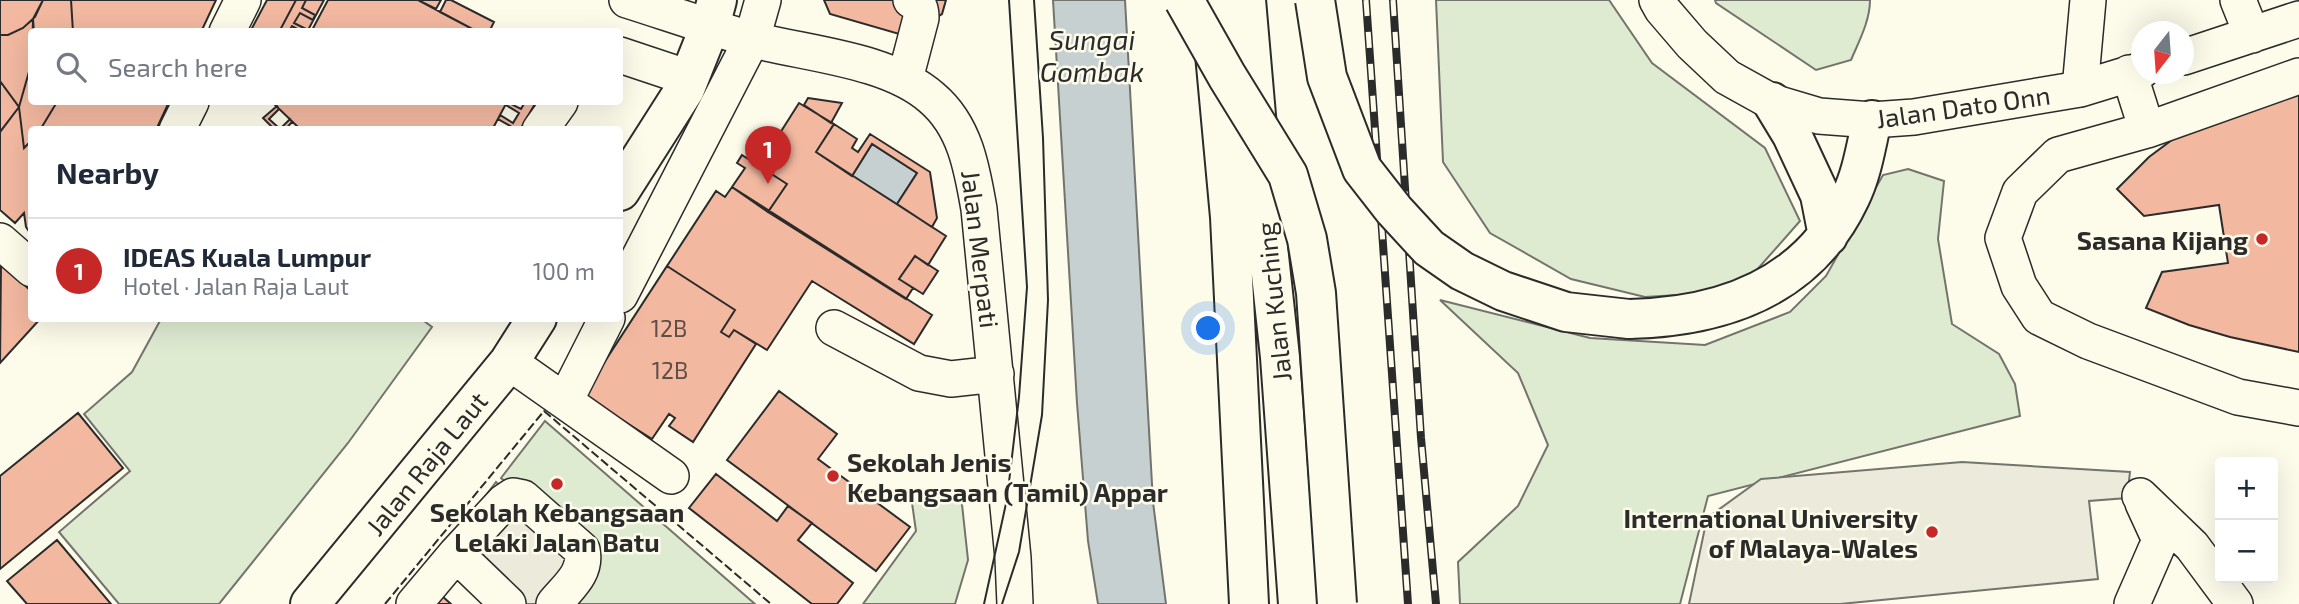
<!DOCTYPE html>
<meta charset="utf-8">
<style>
:root{--surface:#fff;--page:#f6f6f7;--text:#1f2937;--muted:#747a83;--line:#e0e1e3;--accent:#c62828}
body{margin:0;font-family:"Exo 2",sans-serif;background:var(--page);color:var(--text)}
.controls{position:absolute;right:21px;bottom:21px;display:grid;overflow:hidden;border-radius:7px;box-shadow:0 7px 28px #0002}
.controls button{width:63px;height:63px;display:grid;place-items:center;padding:0;border:0;border-bottom:2px solid var(--line);background:var(--surface);color:var(--text);font:35px sans-serif}
.compass{position:absolute;left:2131px;top:21px;width:63px;height:63px;border-radius:50%;background:var(--surface);box-shadow:0 7px 28px #0002;rotate:197deg}
.you{position:absolute;left:1209px;top:329px;width:24px;height:24px;margin:-18px;border:5px solid #fff;border-radius:50%;background:#1a73e8;box-shadow:0 0 0 10px #1a73e833}
.badge{display:grid;place-items:center;width:46px;height:46px;border-radius:50%;background:var(--accent);color:#fff;font-size:23px;font-weight:700}
.pin{position:absolute;translate:-50% -58px;filter:drop-shadow(0 2px 4px #0008)}
.pin::after{content:'';position:absolute;top:37px;width:24px;height:21px;background:inherit;clip-path:polygon(0 0,100% 0,50% 100%)}
.list{margin:0;padding:0;list-style:none}
h2{display:flex;justify-content:space-between;align-items:center;height:91px;margin:0;padding:0 28px;font-size:30px}
h2 small{font-size:23px;font-weight:400;color:var(--muted)}
.list li{display:grid;grid-template-columns:46px 1fr auto;gap:21px;align-items:center;box-sizing:border-box;height:105px;padding:0 28px;border-top:2px solid var(--line)}
.list b{display:block;font-size:26px;white-space:nowrap}
.list p{margin:0;font-size:23px;white-space:nowrap;color:var(--muted)}
.list em{font-size:23px;font-style:normal;color:var(--muted)}
.icon{flex:none;width:38px;height:38px;fill:none;stroke:currentColor;stroke-width:2;stroke-linecap:round;stroke-linejoin:round}
.map{position:relative;flex:none;width:2299px;height:604px;overflow:hidden}
.search{position:absolute;background:var(--surface);box-shadow:0 7px 28px #0002;left:28px;top:28px;width:595px;height:77px;display:flex;align-items:center;gap:18px;box-sizing:border-box;padding:0 24px;border-radius:7px;color:var(--muted);font-size:26px}
.panel{position:absolute;background:var(--surface);box-shadow:0 7px 28px #0002;left:28px;top:126px;width:595px;height:196px;border-radius:7px}
.map>svg:first-child{display:block}
.green{fill:#deebd1;stroke:#74746e;stroke-width:2}
.parking{fill:#eceadb;stroke:#74746e;stroke-width:2}
.water{fill:#c7d0d0;stroke:#74746e;stroke-width:2}
.building{fill:#f2b8a0;stroke:#2b2b2b;stroke-width:2}
.lines{fill:none;stroke-linecap:round;stroke-linejoin:round}
.minor-casing{stroke:#2b2b2b;stroke-width:38}
.major-casing{stroke:#2b2b2b;stroke-width:42}
.highway-casing{stroke:#2b2b2b;stroke-width:42}
.minor{stroke:#fdfbea;stroke-width:35}
.major{stroke:#fdfbea;stroke-width:38}
.highway{stroke:#fdfbea;stroke-width:38}
.tram{stroke:#2b2b2b;stroke-width:2}
.rail-casing{stroke:#2b2b2b;stroke-width:8}
.rail{stroke:#fdfbea;stroke-width:5;stroke-dasharray:16;stroke-linecap:butt}
.highway-bridge-casing{stroke:#2b2b2b;stroke-width:42;stroke-linecap:butt}
.highway-bridge{stroke:#fdfbea;stroke-width:38}
.fence{stroke:#2b2b2b;stroke-width:2;stroke-dasharray:9 3.5;stroke-linecap:butt}
.poi-dot{fill:#c62828;stroke:#fdfbea;stroke-width:2.5}
.labels{text-anchor:middle;dominant-baseline:central;stroke-width:5;stroke-linejoin:round;paint-order:stroke}
.number-label{font-size:23px;fill:#5d4e48}
.street-label{font-size:26px;fill:#2b2b2b;stroke:#fdfbea}
.poi-label{font-size:26px;font-weight:bold;fill:#2b2b2b;stroke:#fdfbea;text-anchor:end}
.water-label{font-size:28px;font-style:italic;fill:#2b2b2b;stroke:#fdfbea}
</style>
<div class="map">
<svg width="2299" height="604" viewBox="0 0 2299 604">
<rect width="100%" height="100%" fill="#fdfbea"/>
<path class="green" d="M1436 0H1609L1652 63 1765 148 1800 221 1755 272 1711 293 1645 297 1571 279 1490 233 1443 162Z
M1715 0H1870C1870 21 1859 41 1851 60L1816 70 1716 3Z
M1908 169 1944 181 1938 239 1952 324 1999 354 2015 384 2020 416 1708 496 1680 604H1460L1458 562 1518 506 1548 445 1518 373 1440 300 1590 338 1705 345 1790 312 1826 276 1883 175Z
M420 318 432 327 348 443 219 604H119L59 532 130 471 84 414 132 372 161 319Z
M545 421 755 604H565L598 561 501 478Z
M961 495 968 560 955 604H863L916 531 912 503Z"/>
<path class="parking" d="M1962 462 2130 472 2127 498 2089 501 2098 579 1840 604H1689L1707 518 1761 479Z
M496 482 590 563 559 604H525L452 541Z"/>
<path class="water" d="M1053 0H1125L1153 502 1166 604H1098L1088 541 1077 403Z
M872 144 917 173 897 204 852 176Z"/>
<path class="building" d="M0 0H43L35 17 23 28 8 35H0Z
M43 0H71L73 32H34L33 19Z
M71 0H216L201 32H73Z
M267 0H324L307 32H250Z
M296 0H306L302 8 315 15 313 20 300 13 294 23 308 30 303 32 292 26 289 32H279Z
M328 0H418L478 32H311Z
M418 0H441L436 9Z
M446 0H451L494 22 491 28 498 32H478L440 12Z
M824 0H946L942 14 906 36 830 14Z
M33 19 32 61 19 107 0 81V35H8L23 28Z
M32 61V102H57L40 130H32V140L24 148 19 107Z
M0 81 19 107 0 132Z
M2299 94V352L2230 337 2189 325 2146 308 2162 272 2228 263 2219 205 2144 216 2117 189 2149 157 2184 131Z
M808 98 842 103 831 123 804 105Z
M57 102H169L156 130H40Z
M272 102H507L492 130H301Z
M507 102 521 109 525 102H536L520 130H510L512 127 498 119 500 115 513 123 519 113 506 105Z
M799 103 834 124 816 152 946 236 928 265 915 256 899 279 913 288 906 299 768 212 787 184 759 166Z
M277 106 279 109 269 119 280 129 290 119 292 122 285 130H275L263 118Z
M19 107 24 148 32 140V236L26 227 24 213 15 223 0 210V132Z
M834 124 857 139 852 148 858 152 870 134 930 172 937 218 932 227 897 204 917 173 872 144 852 176 816 152Z
M742 155 787 184 768 212 732 187 745 168 737 163Z
M732 187 932 315 914 344 812 281 767 350 734 330 729 337 721 332 735 310 667 266 716 191 725 197Z
M915 256 938 271 923 294 899 279Z
M1 263 32 292V318H41L0 363Z
M667 266 735 310 721 332 729 337 734 330 756 344 693 442 669 426 675 418 669 414 652 439 583 395Z
M779 391 837 434 818 459 910 527 876 571 727 460Z
M78 413 123 468 0 569V476Z
M716 474 777 521 788 506 812 523 798 540 853 583 837 604H812L689 508Z
M57 540 111 604H27L7 581Z
M442 596 451 604H436Z"/>
<g class="lines">
<defs>
<path id="minor" d="M627 0C668 13 708 27 750 39 806 54 888 59 932 98 965 126 972 168 979 209L1013 558 1015 604
M1657 0 1662 9 1692 44 1727 77 1772 102 1819 116 1872 120 1914 117 2080 89 2142 70
M2238 0 2252 35
M227 32 243 0
M620 55 689 78
M2184 57 2299 19
M2129 73 2147 130
M2299 76 2147 130 2058 155 2020 192 2003 238 2019 286 2039 317 2088 341 2238 397 2299 408
M905 79 921 18C921 8 919 4 911 0
M2080 89 2088 0
M177 130 191 102
M540 130 560 102
M0 241 32 269
M620 295 752 39 763 0
M834 328 919 373 951 379 996 374
M509 362 671 476
M565 401 607 318
M2140 496 2192 546 2235 604
M456 554 504 502 513 496 523 498 582 550C587 573 568 587 554 604
M414 604 456 554 508 604
M2132 604 2160 540 2143 503"/>
<path id="major" d="M620 191 685 89 710 26 717 0
M310 604 509 362 537 318"/>
<path id="highway" d="M1210 0 1230 217 1249 604
M1246 0 1265 219 1280 357 1298 604
M1772 102 1792 135 1820 195 1828 236
M1629 319C1723 317 1808 287 1850 198 1862 174 1866 146 1872 120"/>
</defs>
<use href="#minor" class="minor-casing"/>
<use href="#major" class="major-casing"/>
<use href="#highway" class="highway-casing"/>
<use href="#minor" class="minor"/>
<use href="#major" class="major"/>
<use href="#highway" class="highway"/>
<path class="tram" d="M984 604 1007 499 1019 397 1027 287 1009 0
M1002 604 1019 552 1042 415 1048 300 1043 138 1034 0"/>
<defs>
<path id="rail" d="M1366 0 1408 604
M1393 0 1421 438 1436 604"/>
</defs>
<use href="#rail" class="rail-casing"/>
<use href="#rail" class="rail"/>
<defs>
<path id="highway-bridge" d="M1184 0 1227 76 1288 175 1307 239 1316 293 1337 604
M1315 0 1327 77 1362 169 1394 210 1429 248 1462 271 1503 291 1566 312 1629 319"/>
</defs>
<use href="#highway-bridge" class="highway-bridge-casing"/>
<use href="#highway-bridge" class="highway-bridge"/>
<path class="fence" d="M385 604 544 411 771 604"/>
</g>
<g class="poi-dot">
<circle cx="2262" cy="239" r="7"/>
<circle cx="833" cy="476" r="7"/>
<circle cx="557" cy="484" r="7"/>
<circle cx="1932" cy="532" r="7"/>
</g>
<g class="labels">
<g class="number-label">
<text x="669" y="328">12B</text>
<text x="670" y="370">12B</text>
</g>
<g class="street-label">
<text transform="translate(1963 106) rotate(-8)">Jalan Dato Onn</text>
<text transform="translate(981 249) rotate(83)">Jalan Merpati</text>
<text transform="translate(1273 302) rotate(-96)">Jalan Kuching</text>
<text transform="translate(426 463) rotate(-51)">Jalan Raja Laut</text>
</g>
<g class="poi-label">
<text x="2248" y="239">Sasana Kijang</text>
<text x="847" y="461" text-anchor="start">Sekolah Jenis<tspan x="847" dy="30">Kebangsaan (Tamil) Appar</tspan></text>
<text x="557" y="511" text-anchor="middle">Sekolah Kebangsaan<tspan x="557" dy="30">Lelaki Jalan Batu</tspan></text>
<text x="1918" y="517">International University<tspan x="1918" dy="30">of Malaya-Wales</tspan></text>
</g>
<g class="water-label">
<text x="1092" y="39">Sungai<tspan x="1092" dy="32">Gombak</tspan></text>
</g>
</g>
</svg>
<div class="controls">
<button>+</button>
<button>−</button>
</div>
<svg class="compass" viewBox="-18 -18 36 36"><path d="M0-13l5 13h-10z" fill="#e53935"/><path d="M0 13l5-13h-10z" fill="#747a83"/></svg>
<div class="you"></div>
<div class="pin badge" style="left:768px;top:184px">1</div>
<div class="search"><svg class="icon" aria-label="search" viewBox="0 0 24 24"><circle cx="10" cy="10" r="6"/><path d="M15 15l6 6"/></svg>Search here</div>
<section class="panel">
<h2>Nearby<small></small></h2>
<ul class="list">
<li><span class="badge">1</span><div><b>IDEAS Kuala Lumpur</b><p>Hotel · Jalan Raja Laut</p></div><em>100 m</em></li>
</ul>
</section>
</div>
